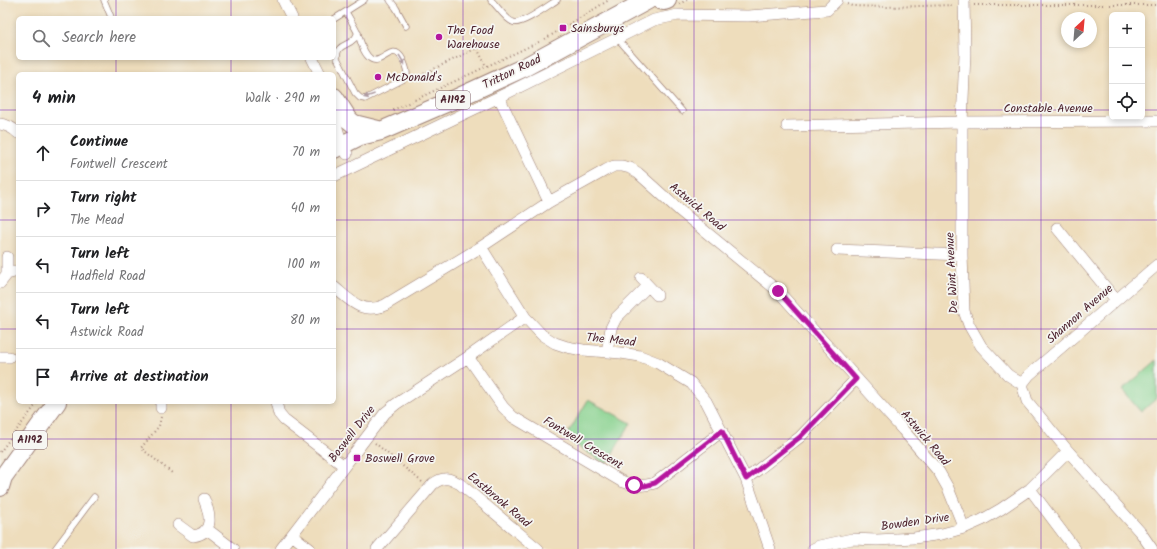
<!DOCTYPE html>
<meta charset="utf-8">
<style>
:root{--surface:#fff;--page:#f6f6f6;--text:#202124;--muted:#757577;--line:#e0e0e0}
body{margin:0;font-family:Kalam,sans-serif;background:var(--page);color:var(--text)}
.controls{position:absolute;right:12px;top:12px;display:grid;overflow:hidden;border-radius:6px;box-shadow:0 2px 6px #0003}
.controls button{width:36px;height:36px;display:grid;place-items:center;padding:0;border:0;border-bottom:1px solid var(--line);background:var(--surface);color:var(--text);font:20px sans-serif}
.compass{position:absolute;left:1061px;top:12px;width:36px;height:36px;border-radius:50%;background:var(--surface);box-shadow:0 2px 6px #0003;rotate:26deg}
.stop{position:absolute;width:12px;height:12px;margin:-9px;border:3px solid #b5179e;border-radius:50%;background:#fff}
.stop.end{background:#b5179e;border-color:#fff;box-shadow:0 1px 4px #0008}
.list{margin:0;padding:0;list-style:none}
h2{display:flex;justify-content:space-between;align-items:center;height:52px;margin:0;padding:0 16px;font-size:17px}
h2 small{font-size:13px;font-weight:400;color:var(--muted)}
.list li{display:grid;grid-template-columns:26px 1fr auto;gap:12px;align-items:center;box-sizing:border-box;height:56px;padding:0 16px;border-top:1px solid var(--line)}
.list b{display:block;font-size:15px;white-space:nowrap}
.list p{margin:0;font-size:13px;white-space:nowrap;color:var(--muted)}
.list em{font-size:13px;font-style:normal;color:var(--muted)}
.icon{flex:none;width:22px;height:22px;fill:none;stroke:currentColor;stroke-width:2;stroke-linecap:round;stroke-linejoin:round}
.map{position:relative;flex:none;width:1157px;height:549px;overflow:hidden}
.search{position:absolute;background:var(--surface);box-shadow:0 2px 6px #0003;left:16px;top:16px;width:320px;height:44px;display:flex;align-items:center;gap:10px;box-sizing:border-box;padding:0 14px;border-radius:6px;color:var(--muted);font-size:15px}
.panel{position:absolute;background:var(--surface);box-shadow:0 2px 6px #0003;left:16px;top:72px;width:320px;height:332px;border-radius:6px}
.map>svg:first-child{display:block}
.green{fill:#87d18d;stroke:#68785c}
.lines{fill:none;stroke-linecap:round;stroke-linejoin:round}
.lane-casing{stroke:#9c7e74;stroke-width:7}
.street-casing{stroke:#9c7e74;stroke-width:12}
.primary-casing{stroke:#9c7e74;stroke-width:20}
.path{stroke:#9c7e74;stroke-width:2;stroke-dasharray:1 3;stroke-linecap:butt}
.lane{stroke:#fff;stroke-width:5.5}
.street{stroke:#fff;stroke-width:11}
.primary{stroke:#fff;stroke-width:18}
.oneway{fill:#ae9aa0}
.route{stroke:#b5179e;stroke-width:5}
.grid{fill:none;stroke:#7b2cbf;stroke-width:1;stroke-opacity:0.55}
.poi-dot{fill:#b5179e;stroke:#f6f6f2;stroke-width:1.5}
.labels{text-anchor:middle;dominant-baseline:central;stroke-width:3.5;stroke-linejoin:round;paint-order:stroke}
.shield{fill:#f6f6f2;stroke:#7e6067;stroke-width:1}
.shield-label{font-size:11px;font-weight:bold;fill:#4a1f2b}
.poi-label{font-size:12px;fill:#4a1f2b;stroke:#f6f6f2;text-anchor:start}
.street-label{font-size:12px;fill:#4a1f2b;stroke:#f6f6f2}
</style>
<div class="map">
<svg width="1157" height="549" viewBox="0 0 1157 549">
<rect width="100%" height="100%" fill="#f6f6f2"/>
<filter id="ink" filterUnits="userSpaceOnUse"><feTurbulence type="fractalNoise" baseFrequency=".025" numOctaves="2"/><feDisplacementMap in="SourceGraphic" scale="8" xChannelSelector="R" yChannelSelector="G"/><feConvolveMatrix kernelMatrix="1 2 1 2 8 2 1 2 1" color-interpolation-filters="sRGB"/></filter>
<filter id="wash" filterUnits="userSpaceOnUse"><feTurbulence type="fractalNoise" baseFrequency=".012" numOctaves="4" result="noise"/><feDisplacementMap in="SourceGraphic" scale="16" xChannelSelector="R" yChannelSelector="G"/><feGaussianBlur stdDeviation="0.9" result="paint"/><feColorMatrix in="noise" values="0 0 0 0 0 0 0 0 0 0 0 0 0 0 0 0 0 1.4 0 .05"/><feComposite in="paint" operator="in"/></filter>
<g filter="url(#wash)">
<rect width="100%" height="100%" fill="#eeddbc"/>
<path class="green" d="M1157 360V398L1141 412 1122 390Z
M588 400 631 423 606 464 565 438Z"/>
</g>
<g filter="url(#ink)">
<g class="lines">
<defs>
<path id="lane" d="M104 0 111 17
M390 0 396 8 406 26
M491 0C497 6 506 20 513 22 521 26 549 5 557 0
M346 12C350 19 355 27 358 34 361 42 363 54 371 59 382 66 393 40 403 60 405 65 407 69 407 74L404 79 365 99 360 98 355 93 337 58C337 43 347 47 354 39 356 38 356 35 358 33
M334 19 364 0
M618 39 682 111
M55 549 94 497"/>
<path id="street" d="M283 0 292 18
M964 0 965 54 962 122V255L964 311 969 325 981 346 1008 375 1022 384 1027 401 1068 451 1141 533 1152 549
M312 58 320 74
M499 97 549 202
M334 118 342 145 347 154
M0 124C7 125 13 128 18 133
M787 126 962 122 1157 121
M334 176 499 97 654 20 678 15 748 16 827 10 837 0
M1057 228 1116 300
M481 247 525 317 542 335 555 343 567 347 583 350 621 353 640 356 658 363 691 383 706 401 746 479 770 549
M837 250 962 255
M7 257V274
M641 278 657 295
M0 283 7 274 18 271
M334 287C351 301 362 315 385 305L481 247 549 202 606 170 614 166H622L630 168 638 173 679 210 778 291 903 430 939 472 948 488 964 528
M607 352 611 328 616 318 648 286
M0 357H9
M468 357 503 407 513 417 621 481C635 486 640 487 655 483L722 431
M1022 384 1029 375 1157 265
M161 402V408
M276 402 279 414 284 420 344 466
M746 479 800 437 856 379
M1030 489 1075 549
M178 525 193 536C215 533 210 514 204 499
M207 529 233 549
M292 535 310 549
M281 549 385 413 396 404 468 357 525 317
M377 549 433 484C444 476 449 478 460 484L538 549
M813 549 819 546 852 539 877 540 914 538 942 534 964 528 982 520 1001 509 1030 489 1068 451"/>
<path id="primary" d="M660 0 664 1 667 0
M334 97 349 120 354 124 378 130
M334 149 360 136 381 131 455 99 525 67 648 0
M0 487 3 477 57 402"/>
</defs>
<use href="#lane" class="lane-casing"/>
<use href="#street" class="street-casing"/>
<use href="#primary" class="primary-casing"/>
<path class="path" d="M679 4 687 0
M847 4 852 6 886 7 954 5
M974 5H1157
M545 39 609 0
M413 79 477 48 486 66
M393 110 541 41
M161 417 159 426 141 448 172 473
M375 443 422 482
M0 452 38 402"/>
<use href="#lane" class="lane"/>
<use href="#street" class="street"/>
<use href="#primary" class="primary"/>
</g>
<defs><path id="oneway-solid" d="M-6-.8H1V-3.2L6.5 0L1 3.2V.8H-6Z"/></defs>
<g class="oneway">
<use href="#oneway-solid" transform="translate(402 60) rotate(60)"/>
<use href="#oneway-solid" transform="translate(369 96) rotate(161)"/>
</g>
</g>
<g class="lines" filter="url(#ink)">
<path class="route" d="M634 485 644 486 655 483 722 431 746 479 800 437 856 379 778 291"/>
</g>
<path class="grid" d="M116 0V18M231 0V18M347 0V549M463 0V549M578 0V549M694 0V549M810 0V549M926 0V549M1041 0V549M116 58V74M231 58V74M0 110H18M334 110H1112M1142 110H1157M0 220H18M334 220H1157M0 329H18M334 329H1157M116 402V549M231 402V549M0 439H1157"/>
<g class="poi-dot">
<rect x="559" y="24" width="8" height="8" rx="2"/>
<circle cx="439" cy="37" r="4"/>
<circle cx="378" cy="77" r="4"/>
<rect x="353" y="454" width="8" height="8" rx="2"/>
</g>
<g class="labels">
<g class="shield">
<rect x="436" y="91" width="34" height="18" rx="3"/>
<rect x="13" y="431" width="34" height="18" rx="3"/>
</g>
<g class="shield-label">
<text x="453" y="100">A1192</text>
<text x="30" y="440">A1192</text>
</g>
<g class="poi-label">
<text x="571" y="28">Sainsburys</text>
<text x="447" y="30">The Food<tspan x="447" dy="14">Warehouse</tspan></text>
<text x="386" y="77">McDonald's</text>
<text x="365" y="458">Boswell Grove</text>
</g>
<g class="street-label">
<text transform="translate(512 72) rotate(-26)">Tritton Road</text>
<text x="1048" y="108">Constable Avenue</text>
<text transform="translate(697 207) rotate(40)">Astwick Road</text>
<text transform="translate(952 273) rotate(-93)">De Wint Avenue</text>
<text transform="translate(1080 314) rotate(-41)">Shannon Avenue</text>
<text transform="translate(611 340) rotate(6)">The Mead</text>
<text transform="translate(352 434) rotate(-52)">Boswell Drive</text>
<text transform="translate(925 438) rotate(50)">Astwick Road</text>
<text transform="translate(583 443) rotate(31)">Fontwell Crescent</text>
<text transform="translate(499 500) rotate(40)">Eastbrook Road</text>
<text transform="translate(915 522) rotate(-8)">Bowden Drive</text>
</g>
</g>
</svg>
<div class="controls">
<button>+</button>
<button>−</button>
<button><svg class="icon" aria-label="locate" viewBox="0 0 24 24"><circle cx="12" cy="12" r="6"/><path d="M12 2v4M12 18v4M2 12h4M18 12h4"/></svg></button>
</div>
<svg class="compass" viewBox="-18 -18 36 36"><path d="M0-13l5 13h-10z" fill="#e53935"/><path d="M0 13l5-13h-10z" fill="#757577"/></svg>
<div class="stop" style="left:634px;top:485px"></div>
<div class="stop end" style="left:778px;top:291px"></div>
<div class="search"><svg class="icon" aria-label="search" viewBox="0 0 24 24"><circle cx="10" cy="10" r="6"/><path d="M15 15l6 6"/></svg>Search here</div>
<section class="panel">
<h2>4 min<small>Walk · 290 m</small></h2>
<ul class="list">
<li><svg class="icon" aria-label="ahead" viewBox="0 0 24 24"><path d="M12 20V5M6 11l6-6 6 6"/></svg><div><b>Continue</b><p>Fontwell Crescent</p></div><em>70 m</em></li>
<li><svg class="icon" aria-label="right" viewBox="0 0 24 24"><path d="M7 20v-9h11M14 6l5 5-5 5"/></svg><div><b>Turn right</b><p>The Mead</p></div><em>40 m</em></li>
<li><svg class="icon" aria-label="left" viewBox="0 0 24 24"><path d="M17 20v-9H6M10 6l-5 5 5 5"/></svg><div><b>Turn left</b><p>Hadfield Road</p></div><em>100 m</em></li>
<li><svg class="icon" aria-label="left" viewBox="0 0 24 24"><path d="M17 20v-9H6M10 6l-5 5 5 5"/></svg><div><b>Turn left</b><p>Astwick Road</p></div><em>80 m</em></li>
<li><svg class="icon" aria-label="arrive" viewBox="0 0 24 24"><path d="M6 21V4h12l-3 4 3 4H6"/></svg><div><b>Arrive at destination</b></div></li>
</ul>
</section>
</div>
